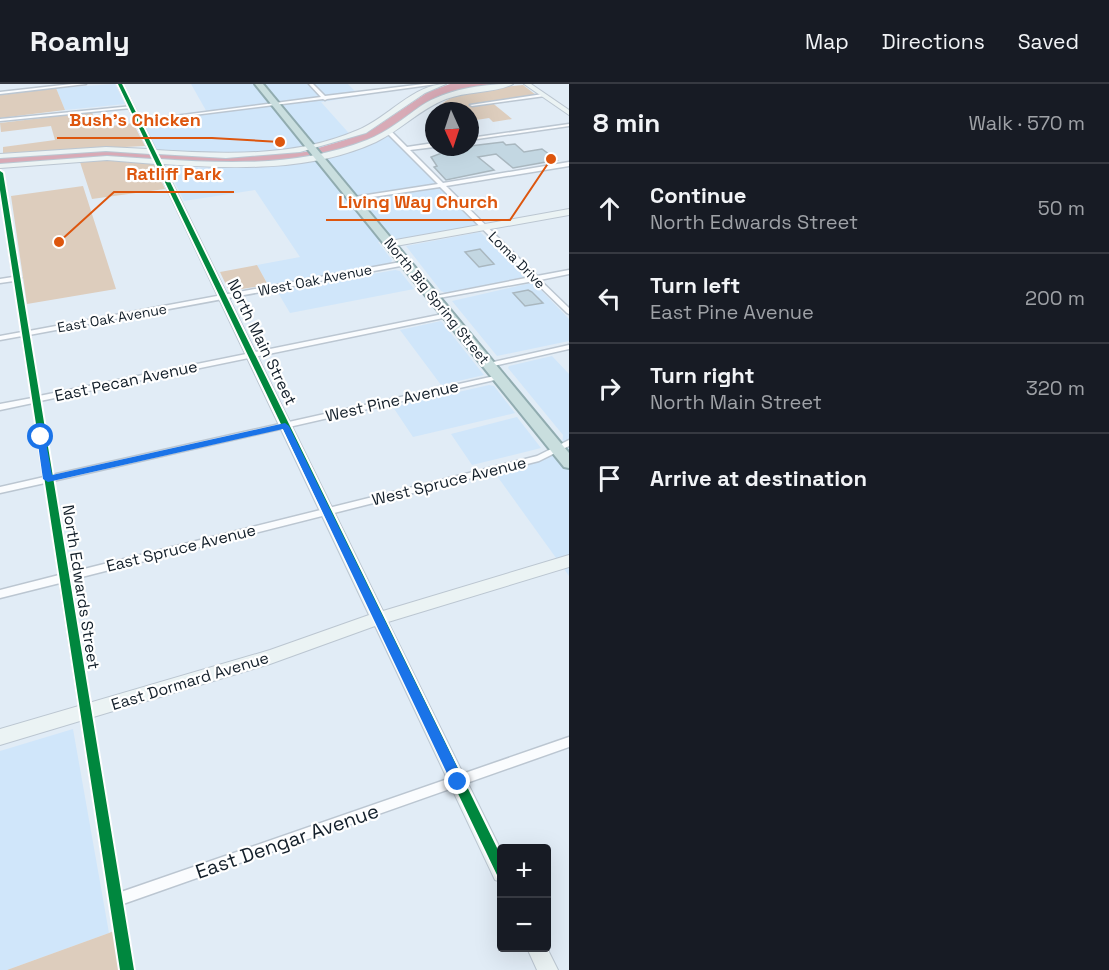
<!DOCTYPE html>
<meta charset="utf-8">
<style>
:root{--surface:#171b24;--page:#242831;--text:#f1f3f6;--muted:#9ea1a6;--line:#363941}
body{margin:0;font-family:"Space Grotesk",sans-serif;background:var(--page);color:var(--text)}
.controls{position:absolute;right:18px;bottom:18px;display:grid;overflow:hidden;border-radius:6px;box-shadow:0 6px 24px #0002}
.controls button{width:54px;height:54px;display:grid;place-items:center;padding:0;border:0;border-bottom:2px solid var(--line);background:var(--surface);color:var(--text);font:30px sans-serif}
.compass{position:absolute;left:425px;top:18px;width:54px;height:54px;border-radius:50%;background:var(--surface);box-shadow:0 6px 24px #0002;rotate:177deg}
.stop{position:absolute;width:18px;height:18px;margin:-14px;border:4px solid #1a73e8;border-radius:50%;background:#fff}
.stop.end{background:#1a73e8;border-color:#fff;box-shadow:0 2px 6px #0008}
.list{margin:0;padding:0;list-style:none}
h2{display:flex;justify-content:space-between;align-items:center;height:78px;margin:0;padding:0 24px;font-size:26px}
h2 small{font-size:20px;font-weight:400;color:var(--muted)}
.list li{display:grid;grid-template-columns:39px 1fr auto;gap:18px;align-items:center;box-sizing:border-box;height:90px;padding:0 24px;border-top:2px solid var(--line)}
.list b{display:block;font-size:22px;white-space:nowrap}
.list p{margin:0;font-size:20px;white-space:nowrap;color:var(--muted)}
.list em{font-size:20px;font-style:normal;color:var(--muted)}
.icon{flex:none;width:33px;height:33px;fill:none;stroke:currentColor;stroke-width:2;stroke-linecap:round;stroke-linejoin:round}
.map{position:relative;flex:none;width:569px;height:886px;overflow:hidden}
header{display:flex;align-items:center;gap:36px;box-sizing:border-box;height:84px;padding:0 30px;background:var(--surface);border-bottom:2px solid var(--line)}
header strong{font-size:28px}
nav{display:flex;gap:33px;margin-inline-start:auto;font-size:21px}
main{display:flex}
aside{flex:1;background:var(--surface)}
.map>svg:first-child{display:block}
.built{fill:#d0e6fa}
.green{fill:#ddcdbd}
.water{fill:#d8aab6}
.building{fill:#c3d7e2;stroke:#a9b7bf;stroke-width:1.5}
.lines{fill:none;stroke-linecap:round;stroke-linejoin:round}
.street-casing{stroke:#bbc6d1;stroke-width:3}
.secondary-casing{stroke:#bbc6d1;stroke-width:2}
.highway-casing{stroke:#91acb0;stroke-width:4}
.street{fill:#fafcfe;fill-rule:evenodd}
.secondary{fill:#ebf3f4;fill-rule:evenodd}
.highway{fill:#c9dede;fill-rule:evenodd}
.cycleway-casing{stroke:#fff;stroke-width:4}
.cycleway{fill:#00873e;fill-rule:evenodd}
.route{fill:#1a73e8}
.labels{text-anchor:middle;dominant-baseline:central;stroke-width:4.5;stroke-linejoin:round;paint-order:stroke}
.far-street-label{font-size:14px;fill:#131f2a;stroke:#fff}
.street-label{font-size:16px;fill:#131f2a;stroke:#fff}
.near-street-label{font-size:20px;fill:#131f2a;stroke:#fff}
.leader{fill:none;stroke:#dd560e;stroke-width:2}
.callout-dot{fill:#dd560e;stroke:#fff;stroke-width:2}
.callout-label{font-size:18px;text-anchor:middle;font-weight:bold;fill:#dd560e;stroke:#fff;stroke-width:4.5;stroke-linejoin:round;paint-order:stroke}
</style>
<header>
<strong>Roamly</strong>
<nav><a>Map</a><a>Directions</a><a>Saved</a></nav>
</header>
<main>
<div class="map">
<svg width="569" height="886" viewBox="0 0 569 886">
<rect width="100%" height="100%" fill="#e1ecf6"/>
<path class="built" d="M115 0 125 20 65 26 56 4Z
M191 0H348L360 12 321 18 355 56 383 43 484 143 378 158 392 176 391 179 268 201 257 181 300 173 255 106 184 117 167 83 241 84 228 77 155 71 139 39 208 30Z
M480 148 526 191 525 193 446 209 441 207 406 162Z
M395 186 400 187 414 205 290 229 277 207Z
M531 199 536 201 569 235V257L497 272 452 217Z
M441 237 484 291 441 301 400 246Z
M552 272 569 290V492L492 385 562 367 563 351 508 284 509 282Z
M489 301 494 302 515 329 413 353 393 323Z
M517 333 541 364 472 381 451 350Z
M73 645 109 849 7 886H0V667Z"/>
<path class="green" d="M523 1 536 11 490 17 512 35 493 38 489 34 470 37V27H435C451 4 496 4 523 1Z
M56 4 65 26 0 34V11Z
M92 28 97 44 133 39 145 62 3 69V63L55 56 51 42 1 48 0 39Z
M108 76 153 78 165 105 92 115 80 78Z
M83 102 116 205 27 220 11 112Z
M257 181 268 201 229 207 220 188Z
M120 844 127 886H7L109 849Z"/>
<path class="water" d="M450 0H498L458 7 367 57 311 73 237 80 109 72 0 80V74L100 67 223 74 305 68 345 56 373 45 428 8Z"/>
<path class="building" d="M503 58 506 61 515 60 524 68 542 65 557 76 513 84 496 70 478 73 494 86 446 96 434 83 437 82 431 73 447 67 467 65 470 62Z
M480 165 494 180 479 183 465 168Z
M528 206 532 208 543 219 525 222 513 209Z"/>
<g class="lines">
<defs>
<path id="street" d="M72 0H86L0 10V8Z
M309 0H313L325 12 424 0H437L327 15 325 16 323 15 138 38 136 37 321 13Z
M543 10 545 12 472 22 470 21Z
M133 22 131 24 0 37V35Z
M569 40V42L470 56V54Z
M387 47H391L407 63 434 59V63L410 66 443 99 569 78V82L446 102 537 192 569 186V190L540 196 569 224V230L567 229 534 197 433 215 432 214 435 212 531 193 440 103 352 116 351 115 354 113 438 100 387 49Z
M0 87 3 89 20 192 21 194 20 195 29 247 406 177 409 179 406 181 29 251 39 312 448 229 451 231 448 233 40 317 52 391 499 291 503 293 499 295 53 397 68 489 537 372 569 356V362L539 377 70 496 121 808 569 653V663L123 820 134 886H120L60 499 0 514V506L59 491 45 399 0 409V403L44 393 33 319 0 326V320L32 314 22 252 0 256V252L22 248 14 197 0 199V195L13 193 0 106Z
M569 261V265L489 283 485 281 489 279Z"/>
<path id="secondary" d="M117 0H123L156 66C223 70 294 74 358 46 388 34 413 0 446 0L425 9 366 49 300 68 226 74 158 70 160 75C230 80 301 82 367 56 387 48 404 34 421 22 447 5 483 0 513 0 496 9 466 7 446 15 420 25 401 46 376 58 311 88 232 85 163 80L383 527 569 471V483L388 538 502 768V798L495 796 375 542 270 580 0 661V645L270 566 369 531 155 80 107 76 0 84V80L107 72 152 75 150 70 106 67 0 74V70L106 63 148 65Z
M524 0H531L569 26V31Z
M569 125V131L390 163 385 160 390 157Z
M546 862 558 886H537L527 864H546Z"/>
<path id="highway" d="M255 0H263L569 369V384L564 383Z"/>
</defs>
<use href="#street" class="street-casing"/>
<use href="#secondary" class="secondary-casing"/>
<use href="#highway" class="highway-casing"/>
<use href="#street" class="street"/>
<use href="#secondary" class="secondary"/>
<use href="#highway" class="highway"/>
<defs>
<path id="cycleway" d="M118 0H122L502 774V795L498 793Z
M0 87 3 89 134 886H120L0 106Z"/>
</defs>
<use href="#cycleway" class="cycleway-casing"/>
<use href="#cycleway" class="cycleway"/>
</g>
<path class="route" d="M285 339 289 342 462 693 464 698 462 702 458 704 453 702 283 345 48 398 43 395 37 353 41 350 45 353 52 391Z"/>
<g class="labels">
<g class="far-street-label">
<text transform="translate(517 176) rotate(45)">Loma Drive</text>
<text transform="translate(315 196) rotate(-11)">West Oak Avenue</text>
<text transform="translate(437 217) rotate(51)">North Big Spring Street</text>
<text transform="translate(112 234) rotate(-10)">East Oak Avenue</text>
</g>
<g class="street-label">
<text transform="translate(262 258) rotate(64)">North Main Street</text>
<text transform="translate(126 297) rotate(-12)">East Pecan Avenue</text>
<text transform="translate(392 317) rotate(-13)">West Pine Avenue</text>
<text transform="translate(449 397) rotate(-14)">West Spruce Avenue</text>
<text transform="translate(181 464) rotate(-14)">East Spruce Avenue</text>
<text transform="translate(81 503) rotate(81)">North Edwards Street</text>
<text transform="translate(190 597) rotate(-17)">East Dormard Avenue</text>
</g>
<g class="near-street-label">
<text transform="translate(287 757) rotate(-19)">East Dengar Avenue</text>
</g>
</g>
<path class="leader" d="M280 58L212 54H57M59 158L114 108H234M551 75L510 136H326"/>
<g class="callout-dot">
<circle cx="280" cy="58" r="6"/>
<circle cx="59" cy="158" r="6"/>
<circle cx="551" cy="75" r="6"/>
</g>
<g class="callout-label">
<text x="135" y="42">Bush's Chicken</text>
<text x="174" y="96">Ratliff Park</text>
<text x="418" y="124">Living Way Church</text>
</g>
</svg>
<div class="controls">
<button>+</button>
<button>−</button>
</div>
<svg class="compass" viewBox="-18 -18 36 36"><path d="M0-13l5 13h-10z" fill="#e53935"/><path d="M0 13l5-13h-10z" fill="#9ea1a6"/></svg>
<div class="stop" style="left:41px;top:353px"></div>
<div class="stop end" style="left:458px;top:698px"></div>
</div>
<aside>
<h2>8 min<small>Walk · 570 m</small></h2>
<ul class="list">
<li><svg class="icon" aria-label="ahead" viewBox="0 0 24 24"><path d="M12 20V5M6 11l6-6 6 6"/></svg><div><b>Continue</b><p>North Edwards Street</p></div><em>50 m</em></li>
<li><svg class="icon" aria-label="left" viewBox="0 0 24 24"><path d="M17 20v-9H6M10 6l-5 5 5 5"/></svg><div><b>Turn left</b><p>East Pine Avenue</p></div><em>200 m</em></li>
<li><svg class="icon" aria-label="right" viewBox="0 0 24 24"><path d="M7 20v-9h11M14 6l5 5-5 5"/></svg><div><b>Turn right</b><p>North Main Street</p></div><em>320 m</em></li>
<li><svg class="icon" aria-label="arrive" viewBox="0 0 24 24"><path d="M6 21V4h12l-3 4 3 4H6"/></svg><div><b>Arrive at destination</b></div></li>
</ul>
</aside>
</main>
